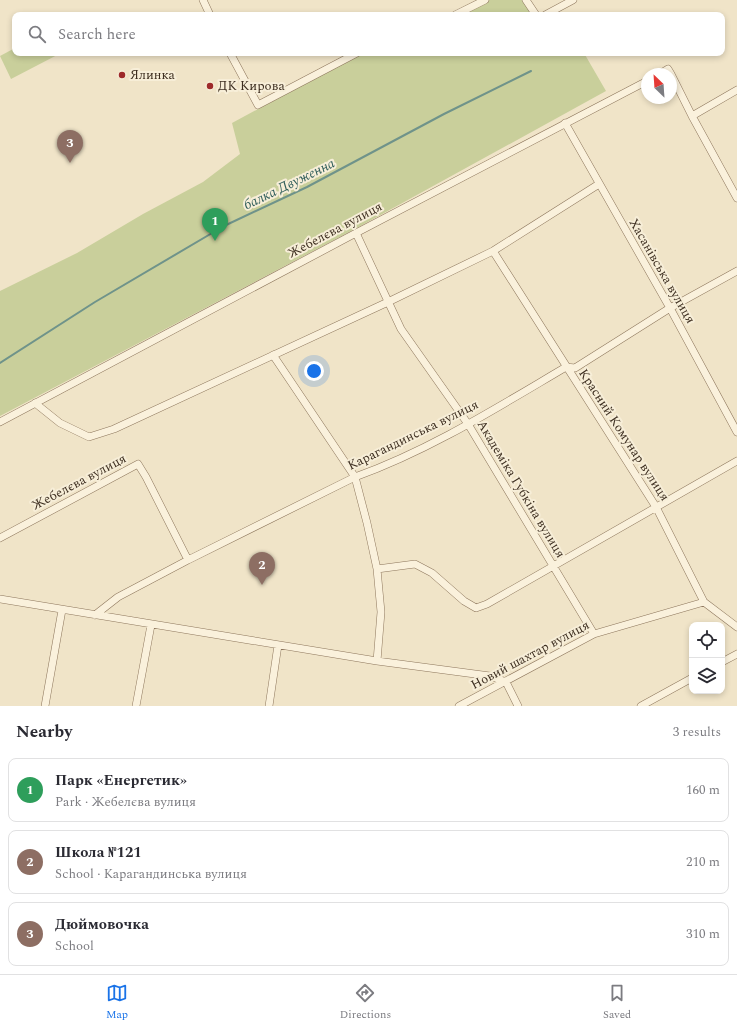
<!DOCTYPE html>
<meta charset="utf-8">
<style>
:root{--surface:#fff;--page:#f2f2f3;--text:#2b2b33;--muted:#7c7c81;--line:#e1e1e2;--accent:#1a73e8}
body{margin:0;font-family:Spectral,serif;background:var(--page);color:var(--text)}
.controls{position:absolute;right:12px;bottom:12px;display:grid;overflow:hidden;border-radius:8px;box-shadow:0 2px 6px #0003}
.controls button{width:36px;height:36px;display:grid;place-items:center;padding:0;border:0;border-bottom:1px solid var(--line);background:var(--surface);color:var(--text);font:20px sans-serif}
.compass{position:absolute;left:641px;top:68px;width:36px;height:36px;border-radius:50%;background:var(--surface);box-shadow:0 2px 6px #0003;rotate:335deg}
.you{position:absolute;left:314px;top:371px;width:14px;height:14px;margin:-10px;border:3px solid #fff;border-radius:50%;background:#1a73e8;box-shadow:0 0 0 6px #1a73e833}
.badge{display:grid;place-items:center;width:26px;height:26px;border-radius:50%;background:var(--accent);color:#fff;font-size:13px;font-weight:700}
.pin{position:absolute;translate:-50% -33px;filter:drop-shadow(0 1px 2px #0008)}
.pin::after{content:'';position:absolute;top:21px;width:14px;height:12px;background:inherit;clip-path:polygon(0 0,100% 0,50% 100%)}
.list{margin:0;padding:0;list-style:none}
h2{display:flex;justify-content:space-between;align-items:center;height:52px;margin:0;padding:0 16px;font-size:17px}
h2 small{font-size:13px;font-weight:400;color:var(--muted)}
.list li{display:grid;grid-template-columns:26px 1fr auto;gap:12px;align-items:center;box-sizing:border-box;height:64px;margin:0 8px 8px;padding:0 8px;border:1px solid var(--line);border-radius:8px}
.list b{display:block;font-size:15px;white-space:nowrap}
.list p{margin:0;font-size:13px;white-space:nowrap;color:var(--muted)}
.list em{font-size:13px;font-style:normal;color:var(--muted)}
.icon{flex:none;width:22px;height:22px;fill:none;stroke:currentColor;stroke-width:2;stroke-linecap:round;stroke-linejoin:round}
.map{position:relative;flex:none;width:737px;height:706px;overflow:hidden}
.search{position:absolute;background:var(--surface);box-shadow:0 2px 6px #0003;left:12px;right:12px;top:12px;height:44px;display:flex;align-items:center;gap:10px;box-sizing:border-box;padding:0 14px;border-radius:8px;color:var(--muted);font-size:15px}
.sheet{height:268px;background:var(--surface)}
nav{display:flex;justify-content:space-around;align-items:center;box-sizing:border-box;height:56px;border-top:1px solid var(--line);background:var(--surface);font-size:11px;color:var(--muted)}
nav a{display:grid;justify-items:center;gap:2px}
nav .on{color:var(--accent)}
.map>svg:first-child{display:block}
.green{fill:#c9cf9b}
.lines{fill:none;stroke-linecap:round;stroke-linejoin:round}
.stream{stroke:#6f938a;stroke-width:2}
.street-casing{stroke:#8d765c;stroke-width:8}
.street{stroke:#faf1dc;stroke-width:7}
.poi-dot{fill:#9e2a2b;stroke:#f7eed8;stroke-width:1.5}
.labels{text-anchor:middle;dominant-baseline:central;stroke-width:4;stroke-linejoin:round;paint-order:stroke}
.poi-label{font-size:13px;fill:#3d2e20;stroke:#f7eed8;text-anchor:start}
.street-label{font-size:13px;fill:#3d2e20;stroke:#f7eed8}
.water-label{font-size:14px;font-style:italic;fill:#2f5d5a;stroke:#f7eed8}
</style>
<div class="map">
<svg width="737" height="706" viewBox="0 0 737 706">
<rect width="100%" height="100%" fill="#f0e4c8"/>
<path class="green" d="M489 0H524L534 15H459Z
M15 48V53H61L11 79 0 56Z
M362 53H584L606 91 355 229 0 416V291L77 253 143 214 203 182 240 154 232 123Z"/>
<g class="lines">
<path class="stream" d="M0 363 95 302 224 226 307 187 444 114 531 71"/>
<defs>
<path id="street" d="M203 0 210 15
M526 0 536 15
M455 15 485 0
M545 15 573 0
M230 53 258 105 357 53
M660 74 668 69 671 74
M671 74 692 116 737 90
M692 116 737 198
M565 123 670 308 737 432
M356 233 401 329 468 424 594 634
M493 251 656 507 704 602 737 627
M273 355 355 477 367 523 377 569 381 612 377 661
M35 403 60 423 89 437 114 429 388 302 493 251 599 184
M0 422 356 233 647 81
M0 538 138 464 146 477 188 560
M377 569 415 564 432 573 464 601 476 608 487 604 737 461
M0 599 377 661 490 676 506 682 518 706
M95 615 118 597 188 560 355 477C430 450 498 407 566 367L575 368 670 308 737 271
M722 662 737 654
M45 706 62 610
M136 706 151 625
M269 706 278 645
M459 706 594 634 704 602
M641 706 692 678"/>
</defs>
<use href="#street" class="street-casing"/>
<use href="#street" class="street"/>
</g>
<g class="poi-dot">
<circle cx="122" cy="75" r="4"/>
<circle cx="210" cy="86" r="4"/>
</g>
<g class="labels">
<g class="poi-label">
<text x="130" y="75">Ялинка</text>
<text x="218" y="86">ДК Кирова</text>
</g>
<g class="street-label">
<text transform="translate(335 230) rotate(-28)">Жебелєва вулиця</text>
<text transform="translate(662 271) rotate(60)">Хасанівська вулиця</text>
<text transform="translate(413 435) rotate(-26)">Карагандинська вулиця</text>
<text transform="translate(624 435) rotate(57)">Красний Комунар вулиця</text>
<text transform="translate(79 482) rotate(-28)">Жебелєва вулиця</text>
<text transform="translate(521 489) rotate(59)">Академіка Губкіна вулиця</text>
<text transform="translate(530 655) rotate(-28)">Новий шахтар вулиця</text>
</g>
<g class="water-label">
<text transform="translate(289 184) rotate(-26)">балка Двуженна</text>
</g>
</g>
</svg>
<div class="controls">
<button><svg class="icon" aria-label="locate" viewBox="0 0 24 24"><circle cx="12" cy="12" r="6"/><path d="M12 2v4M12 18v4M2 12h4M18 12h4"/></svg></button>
<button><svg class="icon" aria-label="layers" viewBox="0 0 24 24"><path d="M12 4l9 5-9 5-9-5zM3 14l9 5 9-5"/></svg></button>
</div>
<svg class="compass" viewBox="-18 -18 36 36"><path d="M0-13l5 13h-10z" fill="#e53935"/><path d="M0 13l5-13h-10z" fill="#7c7c81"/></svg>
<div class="you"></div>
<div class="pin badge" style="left:215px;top:241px;background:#2e9e5b">1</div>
<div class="pin badge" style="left:262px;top:585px;background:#8d6e63">2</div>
<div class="pin badge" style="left:70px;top:163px;background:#8d6e63">3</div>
<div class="search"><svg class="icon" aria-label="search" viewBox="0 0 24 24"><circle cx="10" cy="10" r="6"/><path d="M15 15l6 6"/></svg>Search here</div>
</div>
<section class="sheet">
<h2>Nearby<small>3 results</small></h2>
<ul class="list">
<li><span class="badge" style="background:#2e9e5b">1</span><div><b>Парк «Енергетик»</b><p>Park · Жебелєва вулиця</p></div><em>160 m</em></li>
<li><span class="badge" style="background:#8d6e63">2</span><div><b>Школа №121</b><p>School · Карагандинська вулиця</p></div><em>210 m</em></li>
<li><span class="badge" style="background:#8d6e63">3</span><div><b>Дюймовочка</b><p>School</p></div><em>310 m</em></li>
</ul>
</section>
<nav>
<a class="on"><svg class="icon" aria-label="map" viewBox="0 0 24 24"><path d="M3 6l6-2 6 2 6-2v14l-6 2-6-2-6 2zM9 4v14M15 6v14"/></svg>Map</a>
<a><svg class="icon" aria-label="directions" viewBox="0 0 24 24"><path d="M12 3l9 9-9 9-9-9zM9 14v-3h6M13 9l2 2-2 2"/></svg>Directions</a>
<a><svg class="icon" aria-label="saved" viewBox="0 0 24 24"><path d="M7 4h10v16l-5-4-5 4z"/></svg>Saved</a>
</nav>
